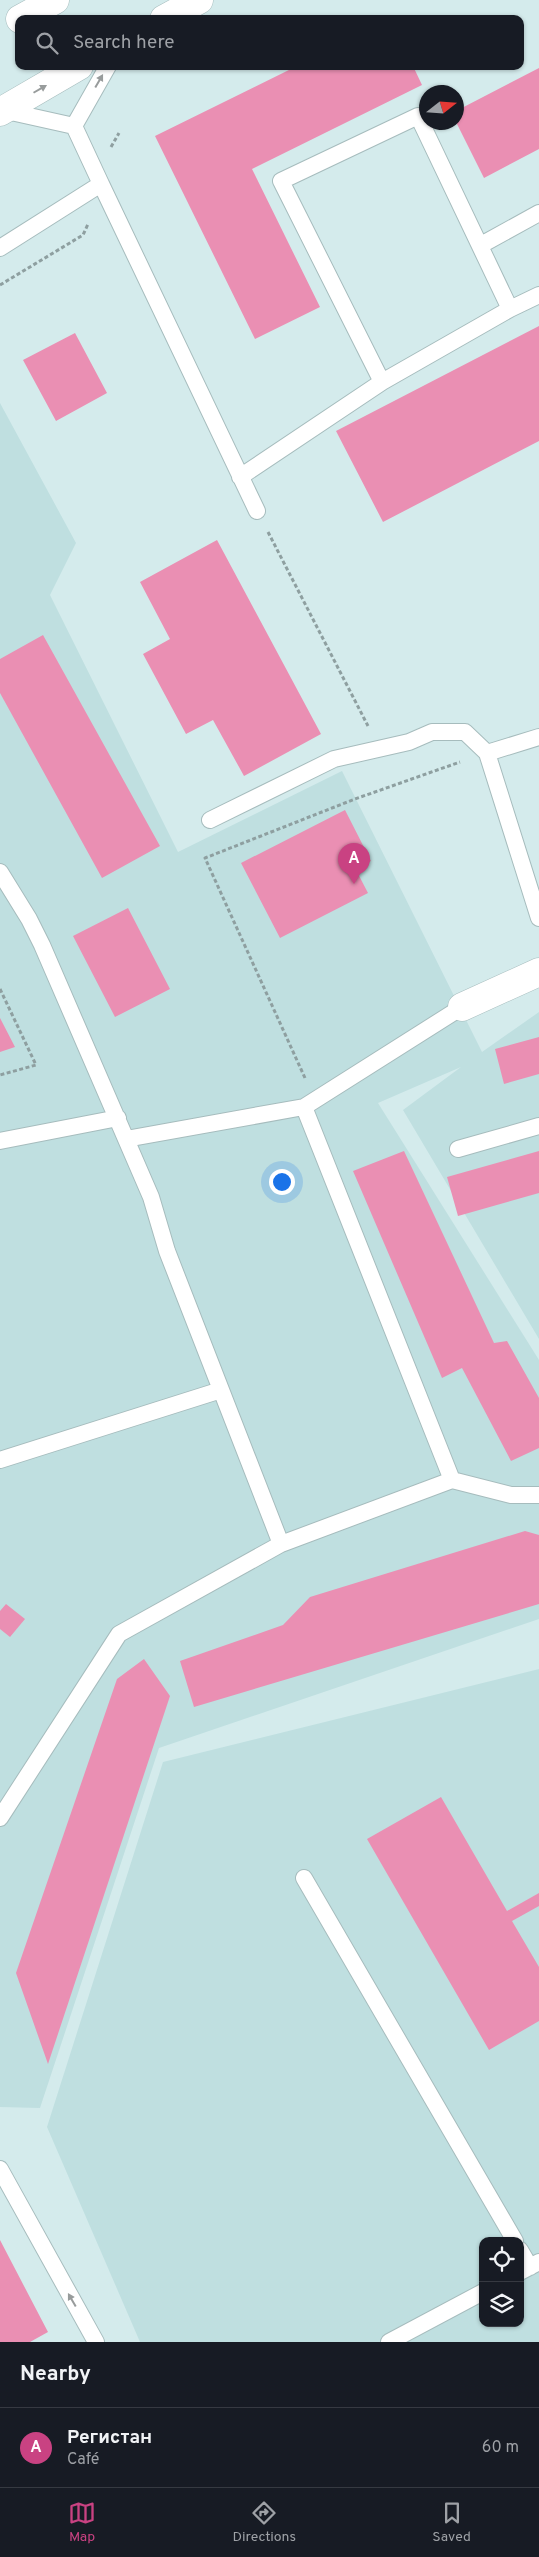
<!DOCTYPE html>
<meta charset="utf-8">
<style>
:root{--surface:#171b24;--page:#20242c;--text:#f1f3f6;--muted:#9ea1a6;--line:#363941;--accent:#c94282}
body{margin:0;font-family:Overpass,sans-serif;background:var(--page);color:var(--text)}
.controls{position:absolute;right:15px;bottom:15px;display:grid;overflow:hidden;border-radius:10px;box-shadow:0 1px 4px #0004}
.controls button{width:45px;height:45px;display:grid;place-items:center;padding:0;border:0;border-bottom:1px solid var(--line);background:var(--surface);color:var(--text);font:25px sans-serif}
.compass{position:absolute;left:419px;top:85px;width:45px;height:45px;border-radius:50%;background:var(--surface);box-shadow:0 1px 4px #0004;rotate:73deg}
.you{position:absolute;left:281px;top:1181px;width:18px;height:18px;margin:-12px;border:4px solid #fff;border-radius:50%;background:#1a73e8;box-shadow:0 0 0 8px #1a73e833}
.badge{display:grid;place-items:center;width:32px;height:32px;border-radius:50%;background:var(--accent);color:#fff;font-size:16px;font-weight:700}
.pin{position:absolute;translate:-50% -41px;filter:drop-shadow(0 1px 2px #0008)}
.pin::after{content:'';position:absolute;top:26px;width:18px;height:15px;background:inherit;clip-path:polygon(0 0,100% 0,50% 100%)}
.list{margin:0;padding:0;list-style:none}
h2{display:flex;justify-content:space-between;align-items:center;height:65px;margin:0;padding:0 20px;font-size:21px}
h2 small{font-size:16px;font-weight:400;color:var(--muted)}
.list li{display:grid;grid-template-columns:32px 1fr auto;gap:15px;align-items:center;box-sizing:border-box;height:80px;padding:0 20px;border-top:1px solid var(--line)}
.list b{display:block;font-size:19px;white-space:nowrap}
.list p{margin:0;font-size:16px;white-space:nowrap;color:var(--muted)}
.list em{font-size:16px;font-style:normal;color:var(--muted)}
.icon{flex:none;width:28px;height:28px;fill:none;stroke:currentColor;stroke-width:2;stroke-linecap:round;stroke-linejoin:round}
.map{position:relative;flex:none;width:539px;height:2342px;overflow:hidden}
.search{position:absolute;background:var(--surface);box-shadow:0 1px 4px #0004;left:15px;right:15px;top:15px;height:55px;display:flex;align-items:center;gap:12px;box-sizing:border-box;padding:0 18px;border-radius:10px;color:var(--muted);font-size:19px}
.sheet{height:145px;background:var(--surface)}
nav{display:flex;justify-content:space-around;align-items:center;box-sizing:border-box;height:70px;border-top:1px solid var(--line);background:var(--surface);font-size:14px;color:var(--muted)}
nav a{display:grid;justify-items:center;gap:2px}
nav .on{color:var(--accent)}
.map>svg:first-child{display:block}
.built{fill:#bfdfe0;fill-rule:evenodd}
.building{fill:#ea8fb3}
.lines{fill:none;stroke-linecap:round;stroke-linejoin:round}
.lane-casing{stroke:#a6bcbd;stroke-width:18}
.street-casing{stroke:#a6bcbd;stroke-width:29}
.primary-casing{stroke:#a6bcbd;stroke-width:29}
.path{stroke:#8e9fa0;stroke-width:3;stroke-dasharray:4 2.5;stroke-linecap:butt}
.lane{stroke:#fff;stroke-width:16}
.street{stroke:#fff;stroke-width:28}
.primary{stroke:#fff;stroke-width:28}
.oneway{fill:#989c9c}
</style>
<div class="map">
<svg width="539" height="2342" viewBox="0 0 539 2342">
<rect width="100%" height="100%" fill="#d4ebec"/>
<path class="built" d="M0 403 76 543 50 595 178 852 342 771 482 1052 539 1012V1339L403 1110 461 1067 378 1103 539 1360V1619L159 1748 40 2108 0 2107Z
M539 1669V2342H140L47 2127 163 1762ZM483 2241H520V2323H483Z"/>
<path class="building" d="M297 66H413L422 85 252 169 320 307 255 339 155 136Z
M539 68V149L484 178 456 122V111Z
M539 326V441L383 522 336 431Z
M75 333 107 393 56 421 23 360Z
M217 540 321 734 244 776 213 720 186 734 143 654 170 639 140 582Z
M43 635 160 846 102 878 0 693V659Z
M345 810 371 861 355 868 368 893 280 938 241 863Z
M128 908 170 989 115 1017 73 936Z
M0 1018 15 1047 0 1052Z
M539 1037V1074L504 1084 495 1049Z
M404 1151 494 1343 507 1341 539 1398V1448L511 1461 462 1368 442 1378 353 1171Z
M539 1151V1193L458 1216 447 1177Z
M525 1531 539 1535V1604L194 1707 180 1661 283 1625 310 1597Z
M6 1604 25 1619 10 1637 0 1629V1611Z
M144 1659 170 1696 48 2064 16 1973 117 1679Z
M441 1797 507 1911 539 1893V1906L512 1921 539 1967V2021L489 2050 367 1839Z
M0 2240 48 2332 30 2342H0Z"/>
<g class="lines">
<defs>
<path id="lane" d="M2 110 74 126
M74 126 108 66
M101 184 257 511
M481 245 539 213
M0 248 101 184 74 126
M510 309 418 116 281 181 382 382 510 309 539 295
M240 477 382 382
M539 737 487 753 539 918
M210 820 334 759 409 742 432 732H465L487 753
M0 872 29 919 42 945 151 1197 167 1251 281 1544
M304 1107 452 1480
M126 1139 304 1107 462 1007
M0 1141 118 1118
M458 1149 539 1126
M0 1460 221 1390
M0 1818 119 1634 281 1544 452 1480 511 1495H539
M304 1878 515 2241
M0 2169 96 2342
M520 2250 530 2267
M520 2272 539 2262
M389 2342 483 2292"/>
<path id="street" d="M462 1007 539 972"/>
<path id="primary" d="M20 19 55 0
M164 19 199 0
M0 112 79 66"/>
</defs>
<use href="#lane" class="lane-casing"/>
<use href="#street" class="street-casing"/>
<use href="#primary" class="primary-casing"/>
<path class="path" d="M111 147 119 133
M0 285 83 235 88 224
M268 532 368 726
M0 989 36 1065 0 1075
M305 1078 205 858 355 799 460 762"/>
<use href="#lane" class="lane"/>
<use href="#street" class="street"/>
<use href="#primary" class="primary"/>
</g>
<defs><path id="oneway-solid" d="M-6-.8H1V-3.2L6.5 0L1 3.2V.8H-6Z" transform="scale(1.25)"/></defs>
<g class="oneway">
<use href="#oneway-solid" transform="translate(99 81) rotate(-60)"/>
<use href="#oneway-solid" transform="translate(40 89) rotate(-30)"/>
<use href="#oneway-solid" transform="translate(72 2300) rotate(-120)"/>
</g>
</svg>
<div class="controls">
<button><svg class="icon" aria-label="locate" viewBox="0 0 24 24"><circle cx="12" cy="12" r="6"/><path d="M12 2v4M12 18v4M2 12h4M18 12h4"/></svg></button>
<button><svg class="icon" aria-label="layers" viewBox="0 0 24 24"><path d="M12 4l9 5-9 5-9-5zM3 14l9 5 9-5"/></svg></button>
</div>
<svg class="compass" viewBox="-18 -18 36 36"><path d="M0-13l5 13h-10z" fill="#e53935"/><path d="M0 13l5-13h-10z" fill="#9ea1a6"/></svg>
<div class="you"></div>
<div class="pin badge" style="left:354px;top:884px">A</div>
<div class="search"><svg class="icon" aria-label="search" viewBox="0 0 24 24"><circle cx="10" cy="10" r="6"/><path d="M15 15l6 6"/></svg>Search here</div>
</div>
<section class="sheet">
<h2>Nearby<small></small></h2>
<ul class="list">
<li><span class="badge">A</span><div><b>Регистан</b><p>Café</p></div><em>60 m</em></li>
</ul>
</section>
<nav>
<a class="on"><svg class="icon" aria-label="map" viewBox="0 0 24 24"><path d="M3 6l6-2 6 2 6-2v14l-6 2-6-2-6 2zM9 4v14M15 6v14"/></svg>Map</a>
<a><svg class="icon" aria-label="directions" viewBox="0 0 24 24"><path d="M12 3l9 9-9 9-9-9zM9 14v-3h6M13 9l2 2-2 2"/></svg>Directions</a>
<a><svg class="icon" aria-label="saved" viewBox="0 0 24 24"><path d="M7 4h10v16l-5-4-5 4z"/></svg>Saved</a>
</nav>
